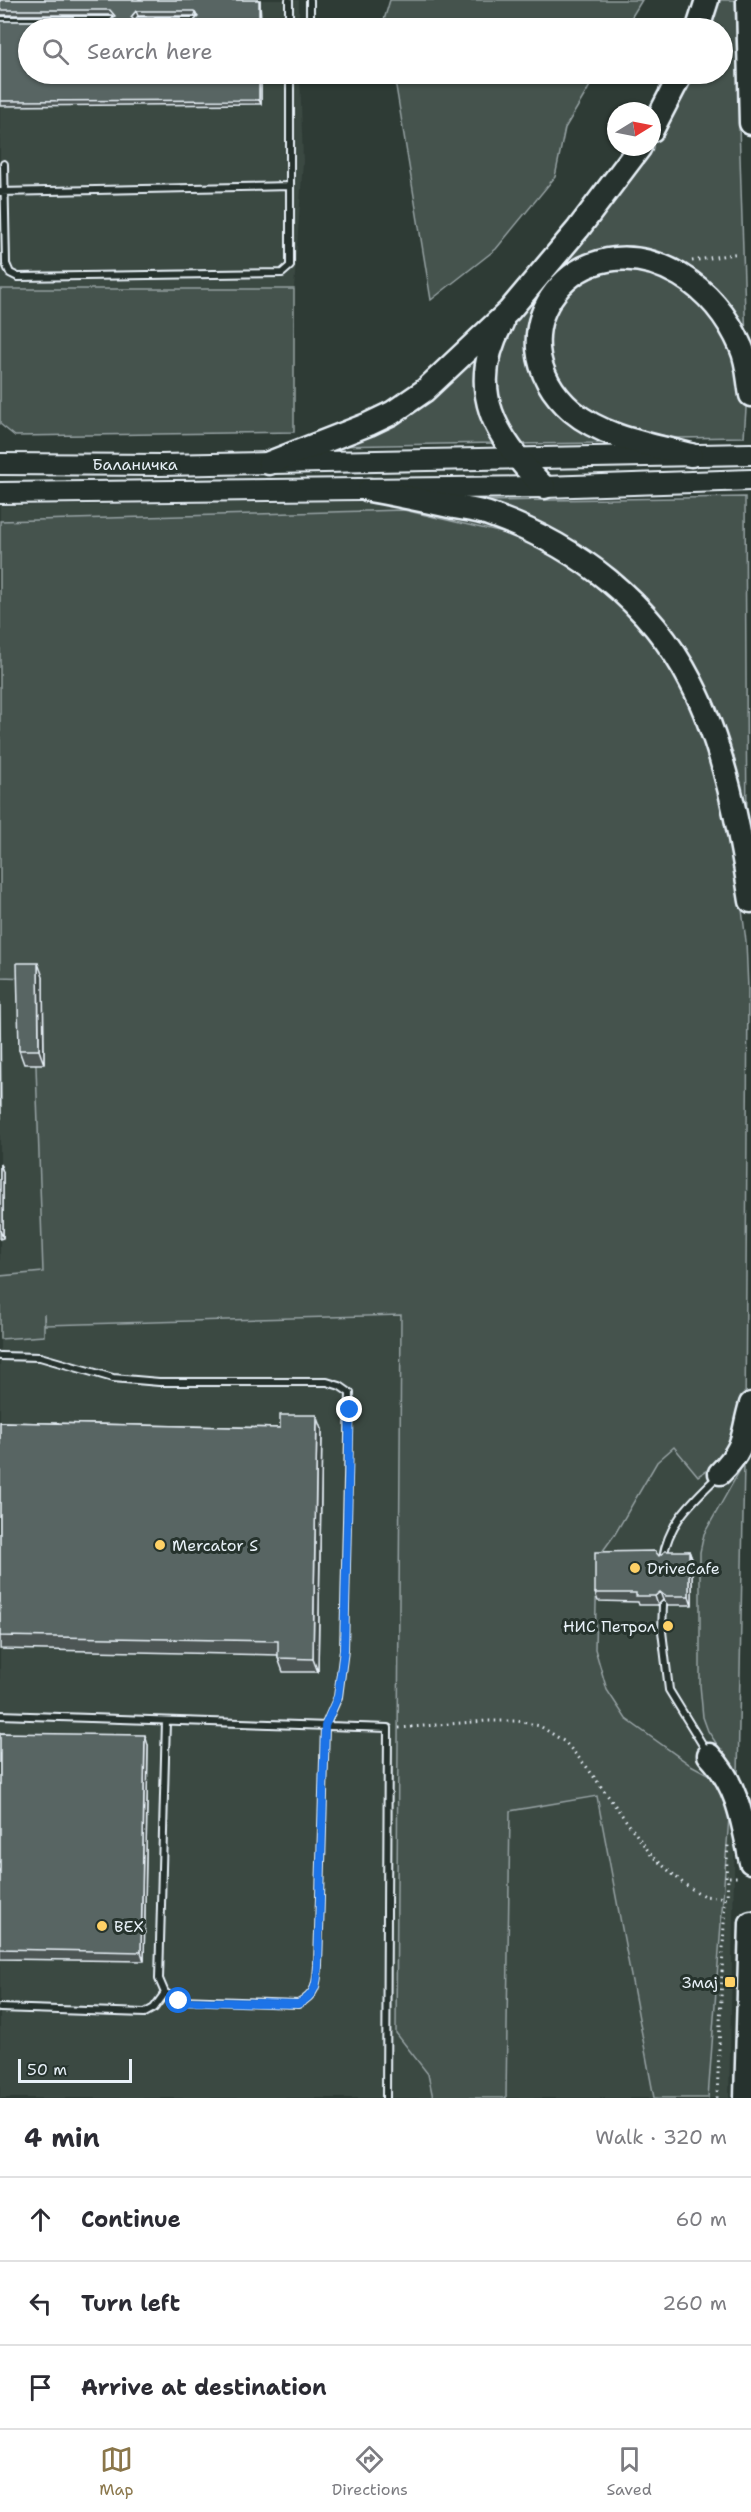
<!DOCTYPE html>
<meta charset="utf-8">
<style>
:root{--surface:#fff;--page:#f2f2f3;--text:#2b2b33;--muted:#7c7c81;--line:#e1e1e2;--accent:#8a764a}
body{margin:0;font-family:"Shantell Sans",sans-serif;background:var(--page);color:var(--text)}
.compass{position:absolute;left:607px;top:102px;width:54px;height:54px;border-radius:50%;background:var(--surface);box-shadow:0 2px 4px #0004;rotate:80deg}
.scale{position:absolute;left:18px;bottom:15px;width:114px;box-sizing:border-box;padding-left:6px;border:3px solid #e8f1f8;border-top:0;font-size:16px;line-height:21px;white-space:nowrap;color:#e8f1f8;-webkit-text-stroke:4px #26332d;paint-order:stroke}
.stop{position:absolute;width:18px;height:18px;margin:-14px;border:4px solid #1a73e8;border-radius:50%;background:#fff}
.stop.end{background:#1a73e8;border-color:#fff;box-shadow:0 2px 6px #0008}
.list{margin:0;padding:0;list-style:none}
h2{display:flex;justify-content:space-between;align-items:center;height:78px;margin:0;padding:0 24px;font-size:26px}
h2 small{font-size:20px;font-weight:400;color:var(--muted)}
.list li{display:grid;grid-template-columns:39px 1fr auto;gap:18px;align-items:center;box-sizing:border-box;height:84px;padding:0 24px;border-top:2px solid var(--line)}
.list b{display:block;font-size:22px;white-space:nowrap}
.list em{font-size:20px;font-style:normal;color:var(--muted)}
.icon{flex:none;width:33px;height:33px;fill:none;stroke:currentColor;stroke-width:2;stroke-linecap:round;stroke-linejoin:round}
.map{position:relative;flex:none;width:751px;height:2098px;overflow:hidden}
.search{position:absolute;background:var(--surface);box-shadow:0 2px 4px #0004;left:18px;right:18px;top:18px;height:66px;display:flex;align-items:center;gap:15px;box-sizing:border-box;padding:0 21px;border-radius:33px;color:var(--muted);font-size:22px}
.sheet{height:330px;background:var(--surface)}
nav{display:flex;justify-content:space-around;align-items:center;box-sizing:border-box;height:84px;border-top:2px solid var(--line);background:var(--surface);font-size:16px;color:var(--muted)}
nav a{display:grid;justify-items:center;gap:3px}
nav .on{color:var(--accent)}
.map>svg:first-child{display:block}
.built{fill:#3b4843}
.green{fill:#45524e;stroke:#96a2a3;stroke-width:1.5}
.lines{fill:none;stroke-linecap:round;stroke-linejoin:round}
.lane-casing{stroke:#e8f1f8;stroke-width:10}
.primary-casing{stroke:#e8f1f8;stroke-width:24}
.highway-casing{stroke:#e8f1f8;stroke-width:27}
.path{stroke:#e8f1f8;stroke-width:3;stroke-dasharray:1.5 4.5;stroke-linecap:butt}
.lane{stroke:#26332d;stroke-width:6}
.primary{stroke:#26332d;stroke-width:20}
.highway{stroke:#26332d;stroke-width:22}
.wall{fill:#4d5755;stroke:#e8f1f8;stroke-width:1.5;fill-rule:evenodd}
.shaded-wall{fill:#3e4745;stroke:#e8f1f8;stroke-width:1.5}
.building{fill:#596563;stroke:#e8f1f8;stroke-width:1.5;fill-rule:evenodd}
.route{stroke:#1a73e8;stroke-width:8}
.poi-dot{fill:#ffd166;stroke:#26332d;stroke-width:2}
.labels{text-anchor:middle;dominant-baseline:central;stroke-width:6;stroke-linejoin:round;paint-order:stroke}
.street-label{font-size:16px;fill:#e8f1f8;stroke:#26332d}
.poi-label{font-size:16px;fill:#e8f1f8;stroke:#26332d;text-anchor:start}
</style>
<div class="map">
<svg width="751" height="2098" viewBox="0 0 751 2098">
<rect width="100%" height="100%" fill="#2e3b35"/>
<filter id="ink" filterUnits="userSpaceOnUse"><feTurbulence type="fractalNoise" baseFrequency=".0167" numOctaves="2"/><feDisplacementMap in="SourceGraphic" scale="12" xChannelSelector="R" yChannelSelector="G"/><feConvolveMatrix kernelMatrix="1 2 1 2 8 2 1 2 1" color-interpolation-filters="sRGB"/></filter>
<g filter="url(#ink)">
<path class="built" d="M0 0H299V28H28V74H300L303 161 294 289 0 288Z
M372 501 491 522 531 538 746 941 748 989 744 1428 729 2098H0V506Z"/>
<path class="green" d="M390 0H642L625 28H386L384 20Z
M715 0H735L746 344 649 253 620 249 584 257 531 342 610 443 513 444 492 395 505 337 518 315 652 147 690 74H722V28H706Z
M394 74H597L565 128 555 177 496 249 431 300Z
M634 267 682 285 722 324 744 377 746 409 744 437 677 438 617 427 577 405 550 368 549 323 557 301 595 272Z
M0 289H294V432L15 436 0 424Z
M485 347 494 443 335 446Z
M745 497 747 845 673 637 481 501Z
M404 510 529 539 613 592 681 678 703 729 720 787 740 894 746 941 748 989 745 1422 720 1462 698 1476 674 1447 657 1462 615 1534 597 1559 595 1649 607 1690 626 1719 689 1764 717 1779 728 1794 729 1817 708 2098H654L597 1796 510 1811 506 2098H433L428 2074 396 2033 401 1315 45 1325 44 1314V1336L0 1339V1276L43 1272 33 978 0 977V521Z
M744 1463 738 1776 708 1731 703 1717 700 1685V1552L704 1534Z"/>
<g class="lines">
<defs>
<path id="lane" d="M289 0V28
M310 0V28
M0 20H112
M138 21H195
M4 164 6 264 10 273 18 277 282 273 290 266V74
M0 192 290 186
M0 1356 40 1357 113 1378 159 1382H327L340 1386 350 1393 344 1650 338 1697 325 1726 318 1965C317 1984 316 1995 298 2004L179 2000 165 1993 159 1979 166 1721
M663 1558C669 1521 693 1501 718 1476
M663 1605 662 1631 669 1690 707 1752
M0 1715 388 1728 386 2098
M0 2008 145 2013 154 2008 165 1993"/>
<path id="primary" d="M0 464 161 465 751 454
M0 493 544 487 751 480"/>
<path id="highway" d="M748 0 751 123
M698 28 707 0
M652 130 681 74
M502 323C465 390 496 439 544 487
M691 455C652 445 604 438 572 411 486 336 577 214 680 275 708 292 728 317 741 347 748 362 748 379 751 395
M269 463 369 424 392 413 424 391 509 311 578 229 640 147
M369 490C398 495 426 501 454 507 467 509 482 511 494 516 577 546 650 602 691 682 724 745 740 831 751 901
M720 1473C747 1446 741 1437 751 1404
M709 1755C738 1785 743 1822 751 1862
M746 2098 751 1923"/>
</defs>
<use href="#lane" class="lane-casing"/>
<use href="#primary" class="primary-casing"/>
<use href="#highway" class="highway-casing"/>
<path class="path" d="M692 261 739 253
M399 1728 486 1721H518L540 1726 565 1742 586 1766 652 1856 684 1884 704 1896 727 1898 728 1877H740
M726 1877 728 1845
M717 2098 725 1899"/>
<use href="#lane" class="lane"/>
<use href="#primary" class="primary"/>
<use href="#highway" class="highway"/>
</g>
<path class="wall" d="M0 0H260L261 28H28L261 74V104L0 106V21H110L114 17 112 15H0ZM138 16H196L197 18 193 22H136L134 20Z
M43 977 44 1064H24L19 1050Z
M0 1164 3 1172V1238L0 1239Z
M0 1422 322 1429 318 1672H283L278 1658V1655L0 1649Z
M689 1551 692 1559V1605H668L663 1600 658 1605H639L638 1602 598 1601 595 1593 659 1556Z
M0 1733 148 1745 144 1961 0 1959Z"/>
<path class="shaded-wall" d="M259 0H260L261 28H259Z
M136 11 138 16 133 22 131 17Z
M259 74H261V104L259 100Z
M38 963 43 977 44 1064 39 1050Z
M0 1002 1 1119 0 1116Z
M0 1164 3 1172V1238L0 1230Z
M317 1415 322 1429 318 1672 313 1659Z
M689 1551 692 1559V1605L689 1596Z
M660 1592 663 1600 658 1605 655 1596Z
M145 1735 148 1745 144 1961 141 1952Z"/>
<path class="building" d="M0 0H259V28H28V74H259V100L0 101V21H110L115 16 110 10H0ZM136 11H194L198 17 193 22H136L131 17Z
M17 963H38L39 1050H19Z
M280 1415H317L313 1659 278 1658V1641L0 1636V1422L280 1428Z
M655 1551 659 1556 665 1551H689V1596H665L660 1592 655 1596H636V1593H595V1552Z
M0 1733 145 1735 141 1952 0 1949Z"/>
</g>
<g class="lines" filter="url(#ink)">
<path class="route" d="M179 2001 298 2004C316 1995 317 1984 318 1965L325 1726 338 1696 344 1650 350 1410"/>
</g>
<g class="poi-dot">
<circle cx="160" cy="1545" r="6"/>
<circle cx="635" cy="1568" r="6"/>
<circle cx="668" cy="1626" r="6"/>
<circle cx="102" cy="1926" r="6"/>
<rect x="724" y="1976" width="12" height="12" rx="3"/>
</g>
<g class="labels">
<g class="street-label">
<text x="135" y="464">Баланичка</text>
</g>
<g class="poi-label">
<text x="172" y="1545">Mercator S</text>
<text x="647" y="1568">DriveCafe</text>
<text x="656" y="1626" text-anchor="end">НИС Петрол</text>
<text x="114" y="1926">BEX</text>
<text x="718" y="1982" text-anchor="end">Змај</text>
</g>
</g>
</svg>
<svg class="compass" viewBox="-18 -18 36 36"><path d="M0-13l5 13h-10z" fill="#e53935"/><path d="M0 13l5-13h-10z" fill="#7c7c81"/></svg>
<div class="scale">50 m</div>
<div class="stop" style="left:179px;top:2001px"></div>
<div class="stop end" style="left:350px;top:1410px"></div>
<div class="search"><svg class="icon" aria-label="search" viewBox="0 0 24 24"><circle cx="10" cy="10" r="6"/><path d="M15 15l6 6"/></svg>Search here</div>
</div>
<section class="sheet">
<h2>4 min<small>Walk · 320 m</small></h2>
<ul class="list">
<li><svg class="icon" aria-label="ahead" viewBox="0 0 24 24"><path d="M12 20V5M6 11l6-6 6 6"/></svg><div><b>Continue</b></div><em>60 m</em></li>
<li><svg class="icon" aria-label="left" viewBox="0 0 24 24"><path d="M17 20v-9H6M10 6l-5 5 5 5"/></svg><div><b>Turn left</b></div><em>260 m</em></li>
<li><svg class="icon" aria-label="arrive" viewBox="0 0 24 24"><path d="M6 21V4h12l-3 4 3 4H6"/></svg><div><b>Arrive at destination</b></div></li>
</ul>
</section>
<nav>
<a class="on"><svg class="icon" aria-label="map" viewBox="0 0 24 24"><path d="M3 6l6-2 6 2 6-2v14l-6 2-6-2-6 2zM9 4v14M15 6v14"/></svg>Map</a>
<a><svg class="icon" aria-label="directions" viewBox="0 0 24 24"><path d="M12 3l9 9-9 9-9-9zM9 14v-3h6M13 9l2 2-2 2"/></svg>Directions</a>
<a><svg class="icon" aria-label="saved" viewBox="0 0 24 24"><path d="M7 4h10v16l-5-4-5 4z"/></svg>Saved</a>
</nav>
